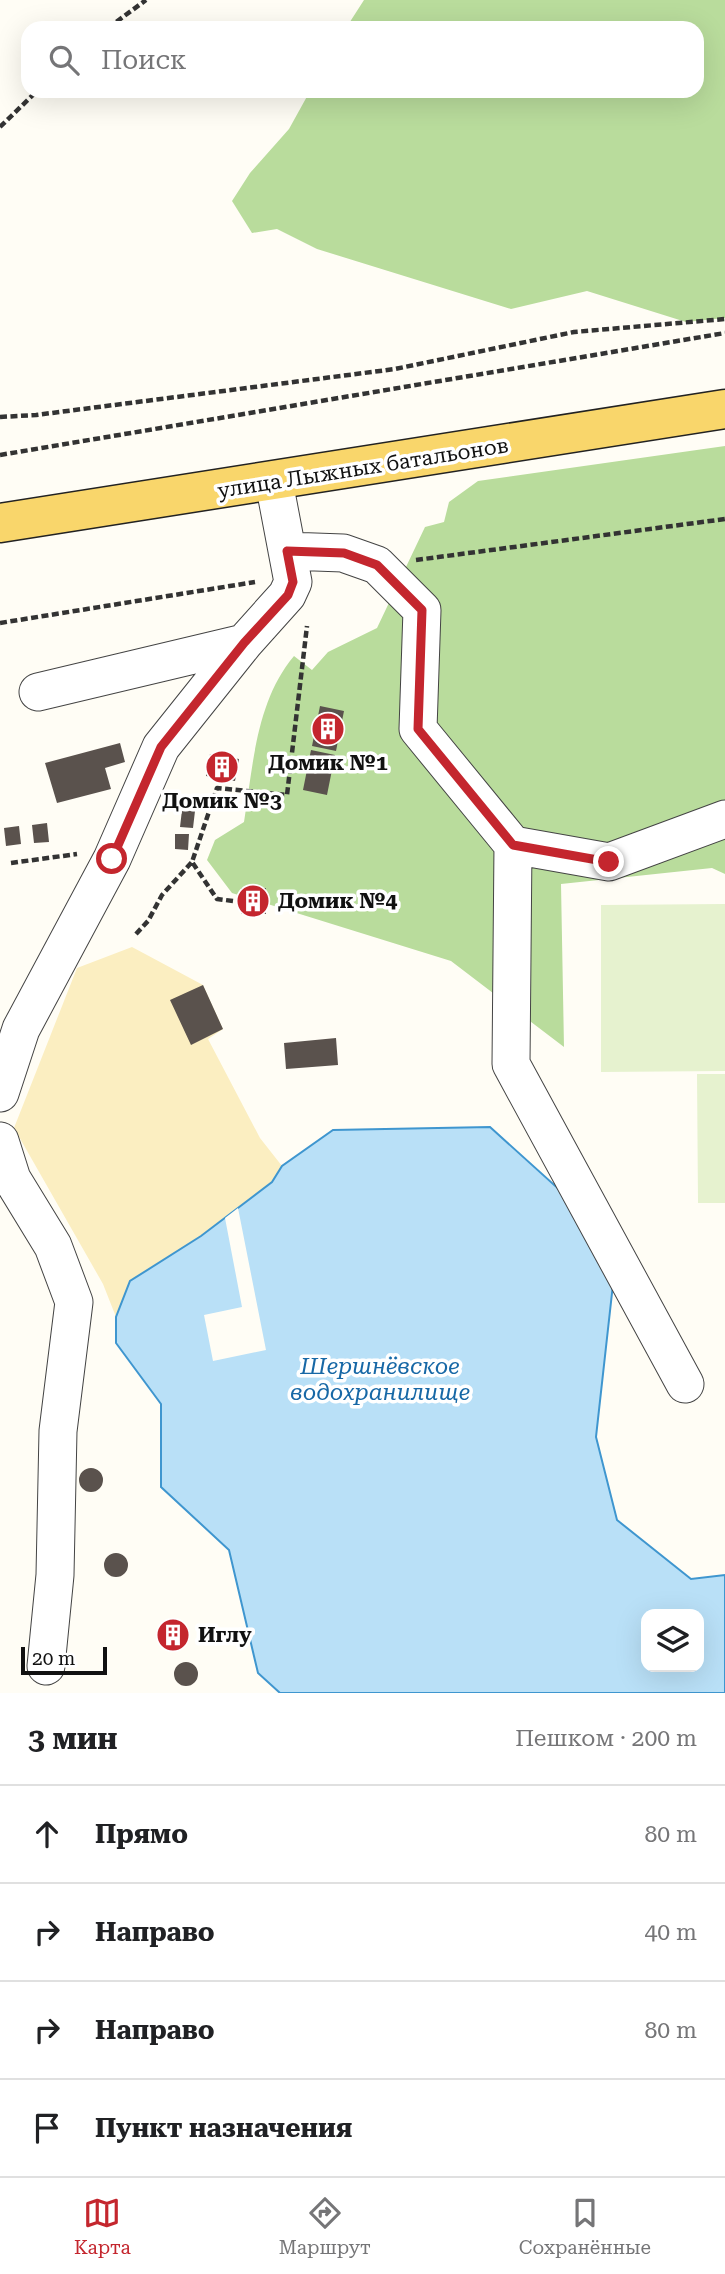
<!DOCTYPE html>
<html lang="ru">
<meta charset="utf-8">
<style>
:root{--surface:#fff;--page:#f2f2f2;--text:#202124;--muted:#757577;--line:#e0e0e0;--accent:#c4262e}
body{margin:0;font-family:"Roboto Serif",serif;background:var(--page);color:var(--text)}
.controls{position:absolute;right:21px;bottom:21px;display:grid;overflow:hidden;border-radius:14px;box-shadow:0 7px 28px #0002}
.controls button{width:63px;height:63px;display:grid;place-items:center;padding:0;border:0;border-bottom:2px solid var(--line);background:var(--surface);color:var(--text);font:35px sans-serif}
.scale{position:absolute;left:21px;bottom:18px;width:86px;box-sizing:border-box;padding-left:7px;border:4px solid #111;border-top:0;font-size:19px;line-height:24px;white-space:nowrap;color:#111;-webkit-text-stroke:5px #fff;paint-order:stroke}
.stop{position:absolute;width:21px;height:21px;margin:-16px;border:5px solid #c4262e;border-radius:50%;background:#fff}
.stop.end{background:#c4262e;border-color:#fff;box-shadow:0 2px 7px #0008}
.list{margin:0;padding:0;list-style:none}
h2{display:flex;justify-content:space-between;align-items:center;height:91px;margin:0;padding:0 28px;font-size:30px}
h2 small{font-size:23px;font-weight:400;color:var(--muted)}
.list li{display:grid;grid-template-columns:46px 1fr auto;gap:21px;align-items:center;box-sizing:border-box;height:98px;padding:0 28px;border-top:2px solid var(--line)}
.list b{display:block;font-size:26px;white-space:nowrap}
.list em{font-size:23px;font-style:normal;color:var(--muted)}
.icon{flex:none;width:38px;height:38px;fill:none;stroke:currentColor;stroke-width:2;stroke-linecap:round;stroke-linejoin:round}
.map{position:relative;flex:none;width:725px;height:1693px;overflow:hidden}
.search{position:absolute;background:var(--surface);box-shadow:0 7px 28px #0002;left:21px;right:21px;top:21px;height:77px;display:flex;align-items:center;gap:18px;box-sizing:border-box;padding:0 24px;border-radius:21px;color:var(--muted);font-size:26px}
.sheet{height:483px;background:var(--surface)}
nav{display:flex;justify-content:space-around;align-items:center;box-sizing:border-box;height:98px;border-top:2px solid var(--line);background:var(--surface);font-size:19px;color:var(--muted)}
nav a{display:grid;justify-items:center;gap:4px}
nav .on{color:var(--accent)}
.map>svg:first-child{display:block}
.forest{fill:#b9dc9c}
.sand{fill:#fbeec1}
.pitch{fill:#e6f2cf}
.water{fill:#b9e0f7;stroke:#3f96cf;stroke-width:2;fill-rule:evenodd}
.pier{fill:#fffdf5}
.building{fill:#5a524d}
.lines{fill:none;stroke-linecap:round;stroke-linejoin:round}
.minor-casing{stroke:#444;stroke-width:39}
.major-casing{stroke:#222;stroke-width:41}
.path{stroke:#333;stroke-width:4.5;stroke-dasharray:7 3.5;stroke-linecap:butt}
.minor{stroke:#fff;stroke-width:37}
.major{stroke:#f9d66b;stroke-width:38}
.route{stroke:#c4262e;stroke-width:9}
.labels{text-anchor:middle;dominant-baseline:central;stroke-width:7;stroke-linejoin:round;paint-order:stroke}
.street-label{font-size:21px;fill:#111;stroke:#fff}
.poi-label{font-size:21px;font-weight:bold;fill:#111;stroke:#fff}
.water-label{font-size:23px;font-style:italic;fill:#1768a6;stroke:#fff}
</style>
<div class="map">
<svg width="725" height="1693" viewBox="0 0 725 1693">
<rect width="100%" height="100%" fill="#fffdf5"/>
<path class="forest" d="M364 0H725V318L686 322 587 291 511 309 317 249 277 229 252 233 232 201 250 173 289 129 310 91H697V28H346Z
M725 446V874L712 868 561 884 564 1047 451 961 232 893 207 860 215 840 244 822C253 766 256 701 294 656L312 670 328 652 377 628 425 527 444 522 449 502 478 481Z"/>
<path class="sand" d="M132 947 203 985 223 1029 208 1039 260 1138 282 1166 272 1182 201 1236 130 1281 116 1317 103 1284 14 1128 77 968Z"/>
<path class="pitch" d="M725 904V1071L601 1072V905Z
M697 1074H725V1203H698Z"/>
<path class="water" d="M490 1127 572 1201 613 1284 596 1437 617 1520 691 1579 725 1575V1693H280L258 1673 229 1550 161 1487V1404L116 1343V1317L130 1281 201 1236 272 1182 282 1166 333 1130ZM646 1614H699V1667H646Z"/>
<path class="pier" d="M238 1208 266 1350 213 1361 204 1315 242 1307 225 1218Z"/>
<path class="building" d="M320 706 344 711 336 751 312 746Z
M120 743 125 762 105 768 111 789 57 803 45 763Z
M311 750 335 755 327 795 303 790Z
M210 754 239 759 235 781 206 776Z
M182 810 195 811 193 828 180 827Z
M47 823 49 842 34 843 32 825Z
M19 826 21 844 6 846 4 828Z
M175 834H189L188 850 175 849Z
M241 888H266V914H241Z
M203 985 223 1029 191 1045 170 1000Z
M336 1038 338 1065 286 1069 284 1043Z
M79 1480a12 12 0 1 1 24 0a12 12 0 1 1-24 0Z
M104 1565a12 12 0 1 1 24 0a12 12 0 1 1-24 0Z
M161 1637a12 12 0 1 1 24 0a12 12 0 1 1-24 0Z
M174 1674a12 12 0 1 1 24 0a12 12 0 1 1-24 0Z"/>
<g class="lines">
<defs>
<path id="minor" d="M287 551 343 553 377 565 422 610 418 729 513 845 511 1064 685 1384
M38 692 244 643
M513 845 609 862 725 819
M0 1093 21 1029 112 859 161 747 244 643 287 595 293 582 274 482
M0 1141 12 1179 53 1246 74 1302 58 1431 55 1575 46 1666"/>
<path id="major" d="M0 523 725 409"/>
</defs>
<use href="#minor" class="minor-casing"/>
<use href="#major" class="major-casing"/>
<path class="path" d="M108 28 146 0
M0 127 37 91
M0 417 36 415 395 369 574 332 725 319
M0 455 725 333
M416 560 725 519
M0 623 255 582
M11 863 77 854
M233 901 217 899 192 862 217 788 287 795 307 626
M136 934 148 921 162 895 192 862"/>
<use href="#minor" class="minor"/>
<use href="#major" class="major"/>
</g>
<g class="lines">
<path class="route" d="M112 859 161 747 244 643 288 595 293 582 287 551 344 553 377 565 422 610 418 729 513 845 609 862"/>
</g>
<defs>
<symbol id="building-disc" viewBox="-11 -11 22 22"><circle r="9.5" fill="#c4262e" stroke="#fff"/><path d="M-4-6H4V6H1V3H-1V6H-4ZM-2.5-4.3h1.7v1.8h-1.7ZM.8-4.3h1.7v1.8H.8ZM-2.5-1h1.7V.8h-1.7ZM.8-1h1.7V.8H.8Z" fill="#fff"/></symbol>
</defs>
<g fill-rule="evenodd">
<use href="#building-disc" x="309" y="710" width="38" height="38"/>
<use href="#building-disc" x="203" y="748" width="38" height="38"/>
<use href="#building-disc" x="234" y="882" width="38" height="38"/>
<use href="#building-disc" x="154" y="1616" width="38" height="38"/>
</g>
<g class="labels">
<g class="street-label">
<text transform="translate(363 468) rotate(-9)">улица Лыжных батальонов</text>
</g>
<g class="poi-label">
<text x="328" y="763">Домик №1</text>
<text x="222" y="801">Домик №3</text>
<text x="278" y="901" text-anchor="start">Домик №4</text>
<text x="198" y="1635" text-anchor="start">Иглу</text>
</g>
<g class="water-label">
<text x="380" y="1366">Шершнёвское<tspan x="380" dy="26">водохранилище</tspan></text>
</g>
</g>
</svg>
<div class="controls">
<button><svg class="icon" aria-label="layers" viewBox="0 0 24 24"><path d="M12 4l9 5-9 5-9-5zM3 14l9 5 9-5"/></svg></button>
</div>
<div class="scale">20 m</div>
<div class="stop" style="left:112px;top:859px"></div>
<div class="stop end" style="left:609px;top:862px"></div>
<div class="search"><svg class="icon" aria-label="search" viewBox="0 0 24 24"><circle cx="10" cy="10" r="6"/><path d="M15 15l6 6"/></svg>Поиск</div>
</div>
<section class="sheet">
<h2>3 мин<small>Пешком · 200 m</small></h2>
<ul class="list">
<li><svg class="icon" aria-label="ahead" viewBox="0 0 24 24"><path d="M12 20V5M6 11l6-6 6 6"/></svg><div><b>Прямо</b></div><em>80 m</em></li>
<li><svg class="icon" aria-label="right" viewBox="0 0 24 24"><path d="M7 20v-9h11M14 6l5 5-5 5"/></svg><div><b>Направо</b></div><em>40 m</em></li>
<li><svg class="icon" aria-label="right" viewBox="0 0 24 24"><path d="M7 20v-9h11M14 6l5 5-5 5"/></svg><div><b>Направо</b></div><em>80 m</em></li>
<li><svg class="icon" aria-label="arrive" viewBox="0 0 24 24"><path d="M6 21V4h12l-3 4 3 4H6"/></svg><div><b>Пункт назначения</b></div></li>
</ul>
</section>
<nav>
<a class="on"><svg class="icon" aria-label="map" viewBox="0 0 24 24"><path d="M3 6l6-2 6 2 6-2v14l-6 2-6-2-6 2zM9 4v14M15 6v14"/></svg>Карта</a>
<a><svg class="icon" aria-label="directions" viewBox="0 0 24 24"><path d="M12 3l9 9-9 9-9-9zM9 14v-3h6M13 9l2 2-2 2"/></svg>Маршрут</a>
<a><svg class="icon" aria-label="saved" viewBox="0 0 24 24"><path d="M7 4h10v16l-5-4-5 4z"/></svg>Сохранённые</a>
</nav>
